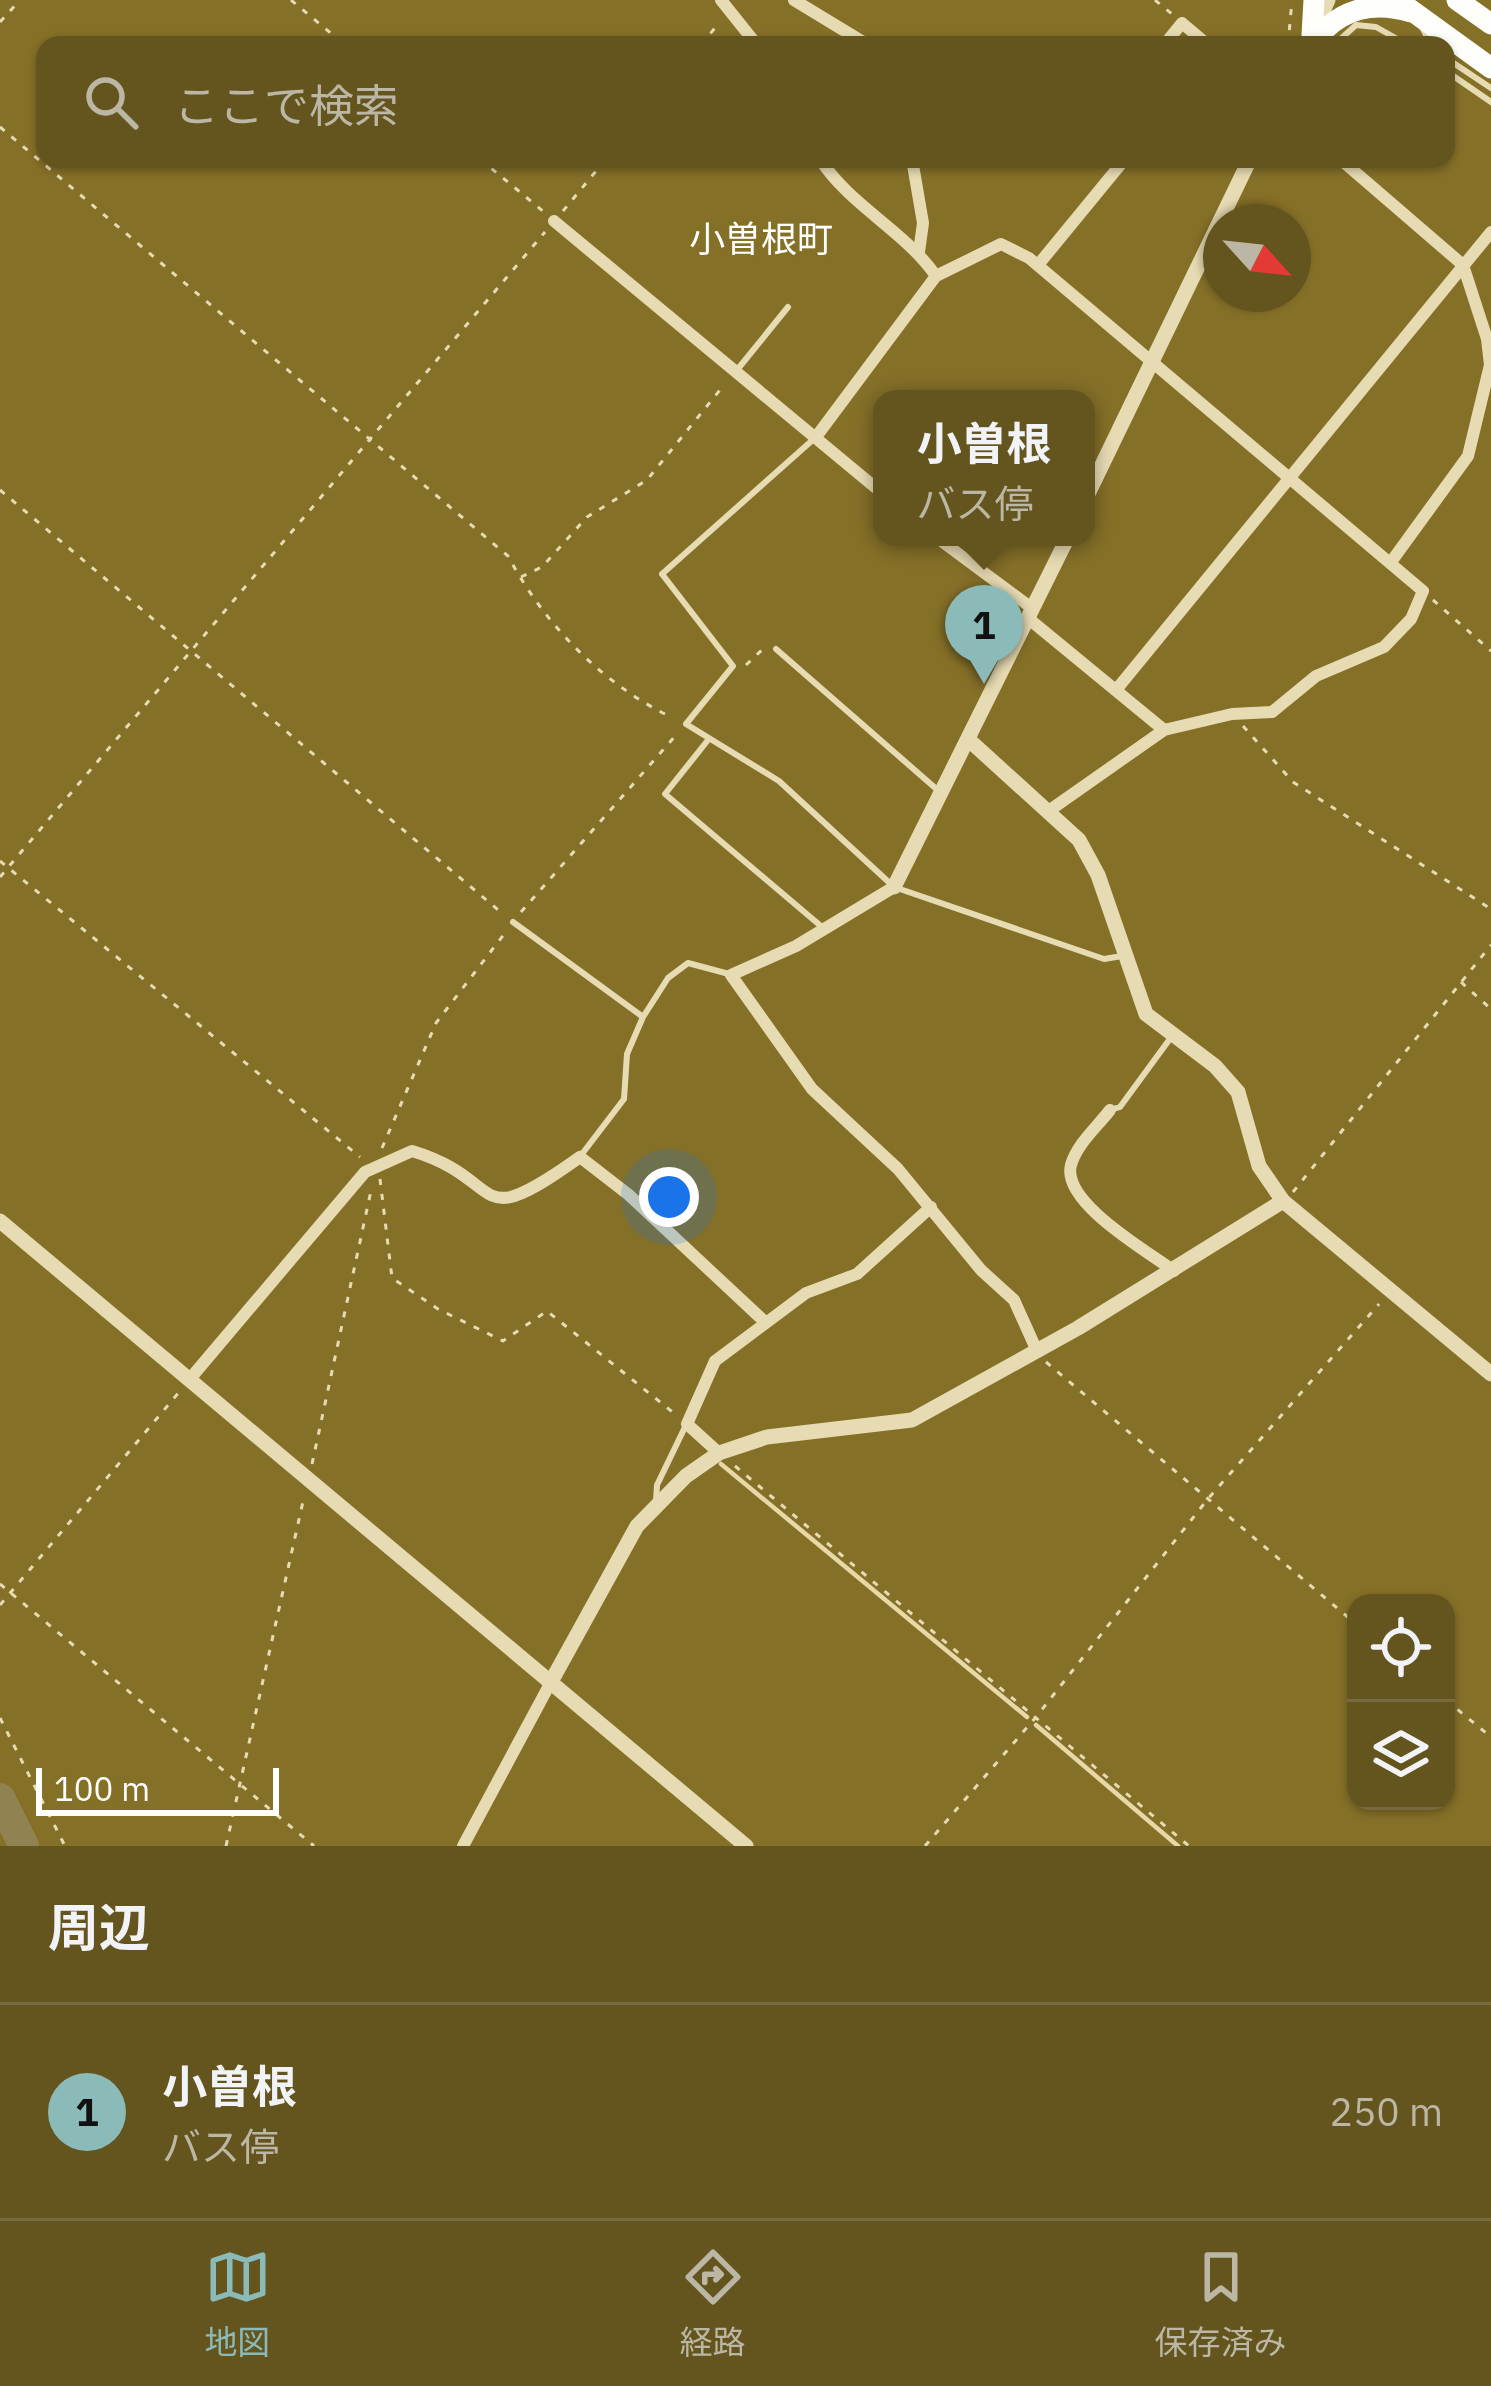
<!DOCTYPE html>
<html lang="ja">
<meta charset="utf-8">
<style>
:root{--surface:#64541e;--page:#6c5e2b;--text:#f1f3f6;--muted:#bbb7a4;--line:#786a3c;--accent:#8bbbb9}
body{margin:0;font-family:"IBM Plex Sans","Noto Sans JP",sans-serif;background:var(--page);color:var(--text)}
.controls{position:absolute;right:36px;bottom:36px;display:grid;overflow:hidden;border-radius:24px;box-shadow:0 3px 9px #0004}
.controls button{width:108px;height:108px;display:grid;place-items:center;padding:0;border:0;border-bottom:3px solid var(--line);background:var(--surface);color:var(--text);font:60px sans-serif}
.compass{position:absolute;left:1203px;top:204px;width:108px;height:108px;border-radius:50%;background:var(--surface);box-shadow:0 3px 9px #0004;rotate:117deg}
.scale{position:absolute;left:36px;bottom:30px;width:243px;box-sizing:border-box;padding-left:12px;border:6px solid #fff;border-top:0;font-size:33px;line-height:42px;white-space:nowrap;color:#fff;-webkit-text-stroke:9px #857028;paint-order:stroke}
.you{position:absolute;left:669px;top:1197px;width:42px;height:42px;margin:-30px;border:9px solid #fff;border-radius:50%;background:#1a73e8;box-shadow:0 0 0 18px #1a73e833}
.badge{display:grid;place-items:center;width:78px;height:78px;border-radius:50%;background:var(--accent);color:#111;font-size:39px;font-weight:700}
.pin{position:absolute;translate:-50% -99px;filter:drop-shadow(0 3px 6px #0008)}
.pin::after{content:'';position:absolute;top:63px;width:42px;height:36px;background:inherit;clip-path:polygon(0 0,100% 0,50% 100%)}
.popup{position:absolute;left:873px;top:390px;width:222px;height:156px;box-sizing:border-box;display:grid;place-content:center;border-radius:24px;background:var(--surface);filter:drop-shadow(0 3px 9px #0005);font-size:39px;white-space:nowrap;color:var(--muted)}
.popup b{font-size:45px;color:var(--text)}
.popup::after{content:'';position:absolute;left:50%;top:100%;margin-left:-24px;border:24px solid transparent;border-top-color:var(--surface)}
.list{margin:0;padding:0;list-style:none}
h2{display:flex;justify-content:space-between;align-items:center;height:156px;margin:0;padding:0 48px;font-size:51px}
h2 small{font-size:39px;font-weight:400;color:var(--muted)}
.list li{display:grid;grid-template-columns:78px 1fr auto;gap:36px;align-items:center;box-sizing:border-box;height:216px;padding:0 48px;border-top:3px solid var(--line)}
.list b{display:block;font-size:45px;white-space:nowrap}
.list p{margin:0;font-size:39px;white-space:nowrap;color:var(--muted)}
.list em{font-size:39px;font-style:normal;color:var(--muted)}
.icon{flex:none;width:66px;height:66px;fill:none;stroke:currentColor;stroke-width:2;stroke-linecap:round;stroke-linejoin:round}
.map{position:relative;flex:none;width:1491px;height:1846px;overflow:hidden}
.search{position:absolute;background:var(--surface);box-shadow:0 3px 9px #0004;left:36px;right:36px;top:36px;height:132px;display:flex;align-items:center;gap:30px;box-sizing:border-box;padding:0 42px;border-radius:24px;color:var(--muted);font-size:45px}
.sheet{height:372px;background:var(--surface)}
nav{display:flex;justify-content:space-around;align-items:center;box-sizing:border-box;height:168px;border-top:3px solid var(--line);background:var(--surface);font-size:33px;color:var(--muted)}
nav a{display:grid;justify-items:center;gap:6px}
nav .on{color:var(--accent)}
.map>svg:first-child{display:block}
.lines{fill:none;stroke-linecap:round;stroke-linejoin:round}
.stream{stroke:#e8d7a7;stroke-width:4.5}
.river{stroke:#918351;stroke-width:30}
.path{stroke:#e7dbb3;stroke-width:3;stroke-dasharray:6 9;stroke-linecap:butt}
.service{stroke:#e7dbb3;stroke-width:6}
.minor{stroke:#e7dbb3;stroke-width:12}
.tertiary{stroke:#e7dbb3;stroke-width:15}
.trunk{stroke:#fefefa;stroke-width:21}
.labels{text-anchor:middle;dominant-baseline:central;stroke-width:12;stroke-linejoin:round;paint-order:stroke}
.neighbourhood-label{font-size:36px;fill:#fff;stroke:#857028}
</style>
<div class="map">
<svg width="1491" height="1846" viewBox="0 0 1491 1846">
<rect width="100%" height="100%" fill="#857028"/>
<g class="lines">
<path class="stream" d="M721 1464 1027 1717
M1036 1725 1178 1846"/>
<path class="river" d="M0 1798 24 1846"/>
<path class="path" d="M291 0 345 45
M1155 0 1172 14
M0 22 20 0
M701 45 719 23
M1288 45 1292 0
M0 127 508 556C545 625 602 684 673 718
M480 159 544 212
M563 211 606 159
M0 490 503 914
M521 577 542 567 587 517 647 480 724 385
M1433 600 1491 651
M746 665 765 647
M1243 726 1293 782 1491 909
M0 861 360 1157
M0 877 545 232
M521 912 677 734
M1461 982 1491 1009
M382 1148 436 1023 508 929
M380 1179 392 1278 438 1309 503 1341 547 1311 675 1414
M1293 1192 1491 945
M1046 1362 1356 1624
M312 1464 372 1186
M735 1466 1189 1846
M0 1584 314 1846
M0 1605 180 1391
M1446 1700 1491 1737
M0 1718 65 1846
M226 1846 304 1497
M925 1846 1036 1717 1207 1500 1379 1304"/>
<path class="service" d="M1422 27 1431 45
M1334 45 1356 25 1376 27 1408 45
M1446 58 1491 88
M1446 71 1491 102
M737 370 788 307
M816 437 662 574 733 666 686 724 779 781 894 887 1104 959 1122 956
M776 649 941 793
M708 740 665 794 822 927
M513 922 643 1017
M1110 1110 1120 1107 1172 1036
M582 1154 624 1099 627 1054 643 1017 668 978 688 963 729 974
M656 1501 657 1485 686 1425"/>
<path class="minor" d="M721 0 757 45
M794 0 868 45
M1164 45 1182 23 1208 45
M820 159C850 206 904 230 936 276
M912 159 923 223 919 252
M1340 159 1463 265 1487 339 1490 365 1468 456 1391 562
M554 221 882 493
M1038 265 1125 159
M816 437 936 276 1001 244 1029 258 1423 591 1411 619 1384 647 1316 676 1272 712 1232 714 1164 730 1050 810
M936 537 1033 609
M1029 619 1164 730
M1116 690 1491 232
M894 887 796 946 731 975 812 1089 898 1169 981 1270 1014 1300 1037 1351
M1110 1110C1097 1127 1077 1144 1071 1165 1061 1202 1147 1251 1174 1271
M189 1380 365 1172 412 1151C509 1180 468 1237 580 1157L629 1195 765 1322
M719 1453 687 1424 715 1361 806 1293 857 1274 931 1207
M463 1846 552 1680"/>
<path class="tertiary" d="M1316 26 1328 0
M1086 498 1250 159
M969 740 1079 840 1098 875 1146 1014 1215 1066 1238 1092 1259 1166 1283 1201 1491 1374
M894 887 1068 537
M0 1221 746 1846
M552 1680 637 1526 686 1476 719 1453 767 1437 912 1420 1078 1328 1283 1201"/>
<path class="trunk" d="M1457 0 1491 24
M1404 5 1491 68
M1312 35 1314 0
M1312 45C1336 10 1371 0 1411 12"/>
</g>
<g class="labels">
<g class="neighbourhood-label">
<text x="761" y="238">小曽根町</text>
</g>
</g>
</svg>
<div class="controls">
<button><svg class="icon" aria-label="locate" viewBox="0 0 24 24"><circle cx="12" cy="12" r="6"/><path d="M12 2v4M12 18v4M2 12h4M18 12h4"/></svg></button>
<button><svg class="icon" aria-label="layers" viewBox="0 0 24 24"><path d="M12 4l9 5-9 5-9-5zM3 14l9 5 9-5"/></svg></button>
</div>
<svg class="compass" viewBox="-18 -18 36 36"><path d="M0-13l5 13h-10z" fill="#e53935"/><path d="M0 13l5-13h-10z" fill="#bbb7a4"/></svg>
<div class="scale">100 m</div>
<div class="you"></div>
<div class="pin badge" style="left:984px;top:684px">1</div>
<div class="popup"><b>小曽根</b>バス停</div>
<div class="search"><svg class="icon" aria-label="search" viewBox="0 0 24 24"><circle cx="10" cy="10" r="6"/><path d="M15 15l6 6"/></svg>ここで検索</div>
</div>
<section class="sheet">
<h2>周辺<small></small></h2>
<ul class="list">
<li><span class="badge">1</span><div><b>小曽根</b><p>バス停</p></div><em>250 m</em></li>
</ul>
</section>
<nav>
<a class="on"><svg class="icon" aria-label="map" viewBox="0 0 24 24"><path d="M3 6l6-2 6 2 6-2v14l-6 2-6-2-6 2zM9 4v14M15 6v14"/></svg>地図</a>
<a><svg class="icon" aria-label="directions" viewBox="0 0 24 24"><path d="M12 3l9 9-9 9-9-9zM9 14v-3h6M13 9l2 2-2 2"/></svg>経路</a>
<a><svg class="icon" aria-label="saved" viewBox="0 0 24 24"><path d="M7 4h10v16l-5-4-5 4z"/></svg>保存済み</a>
</nav>
